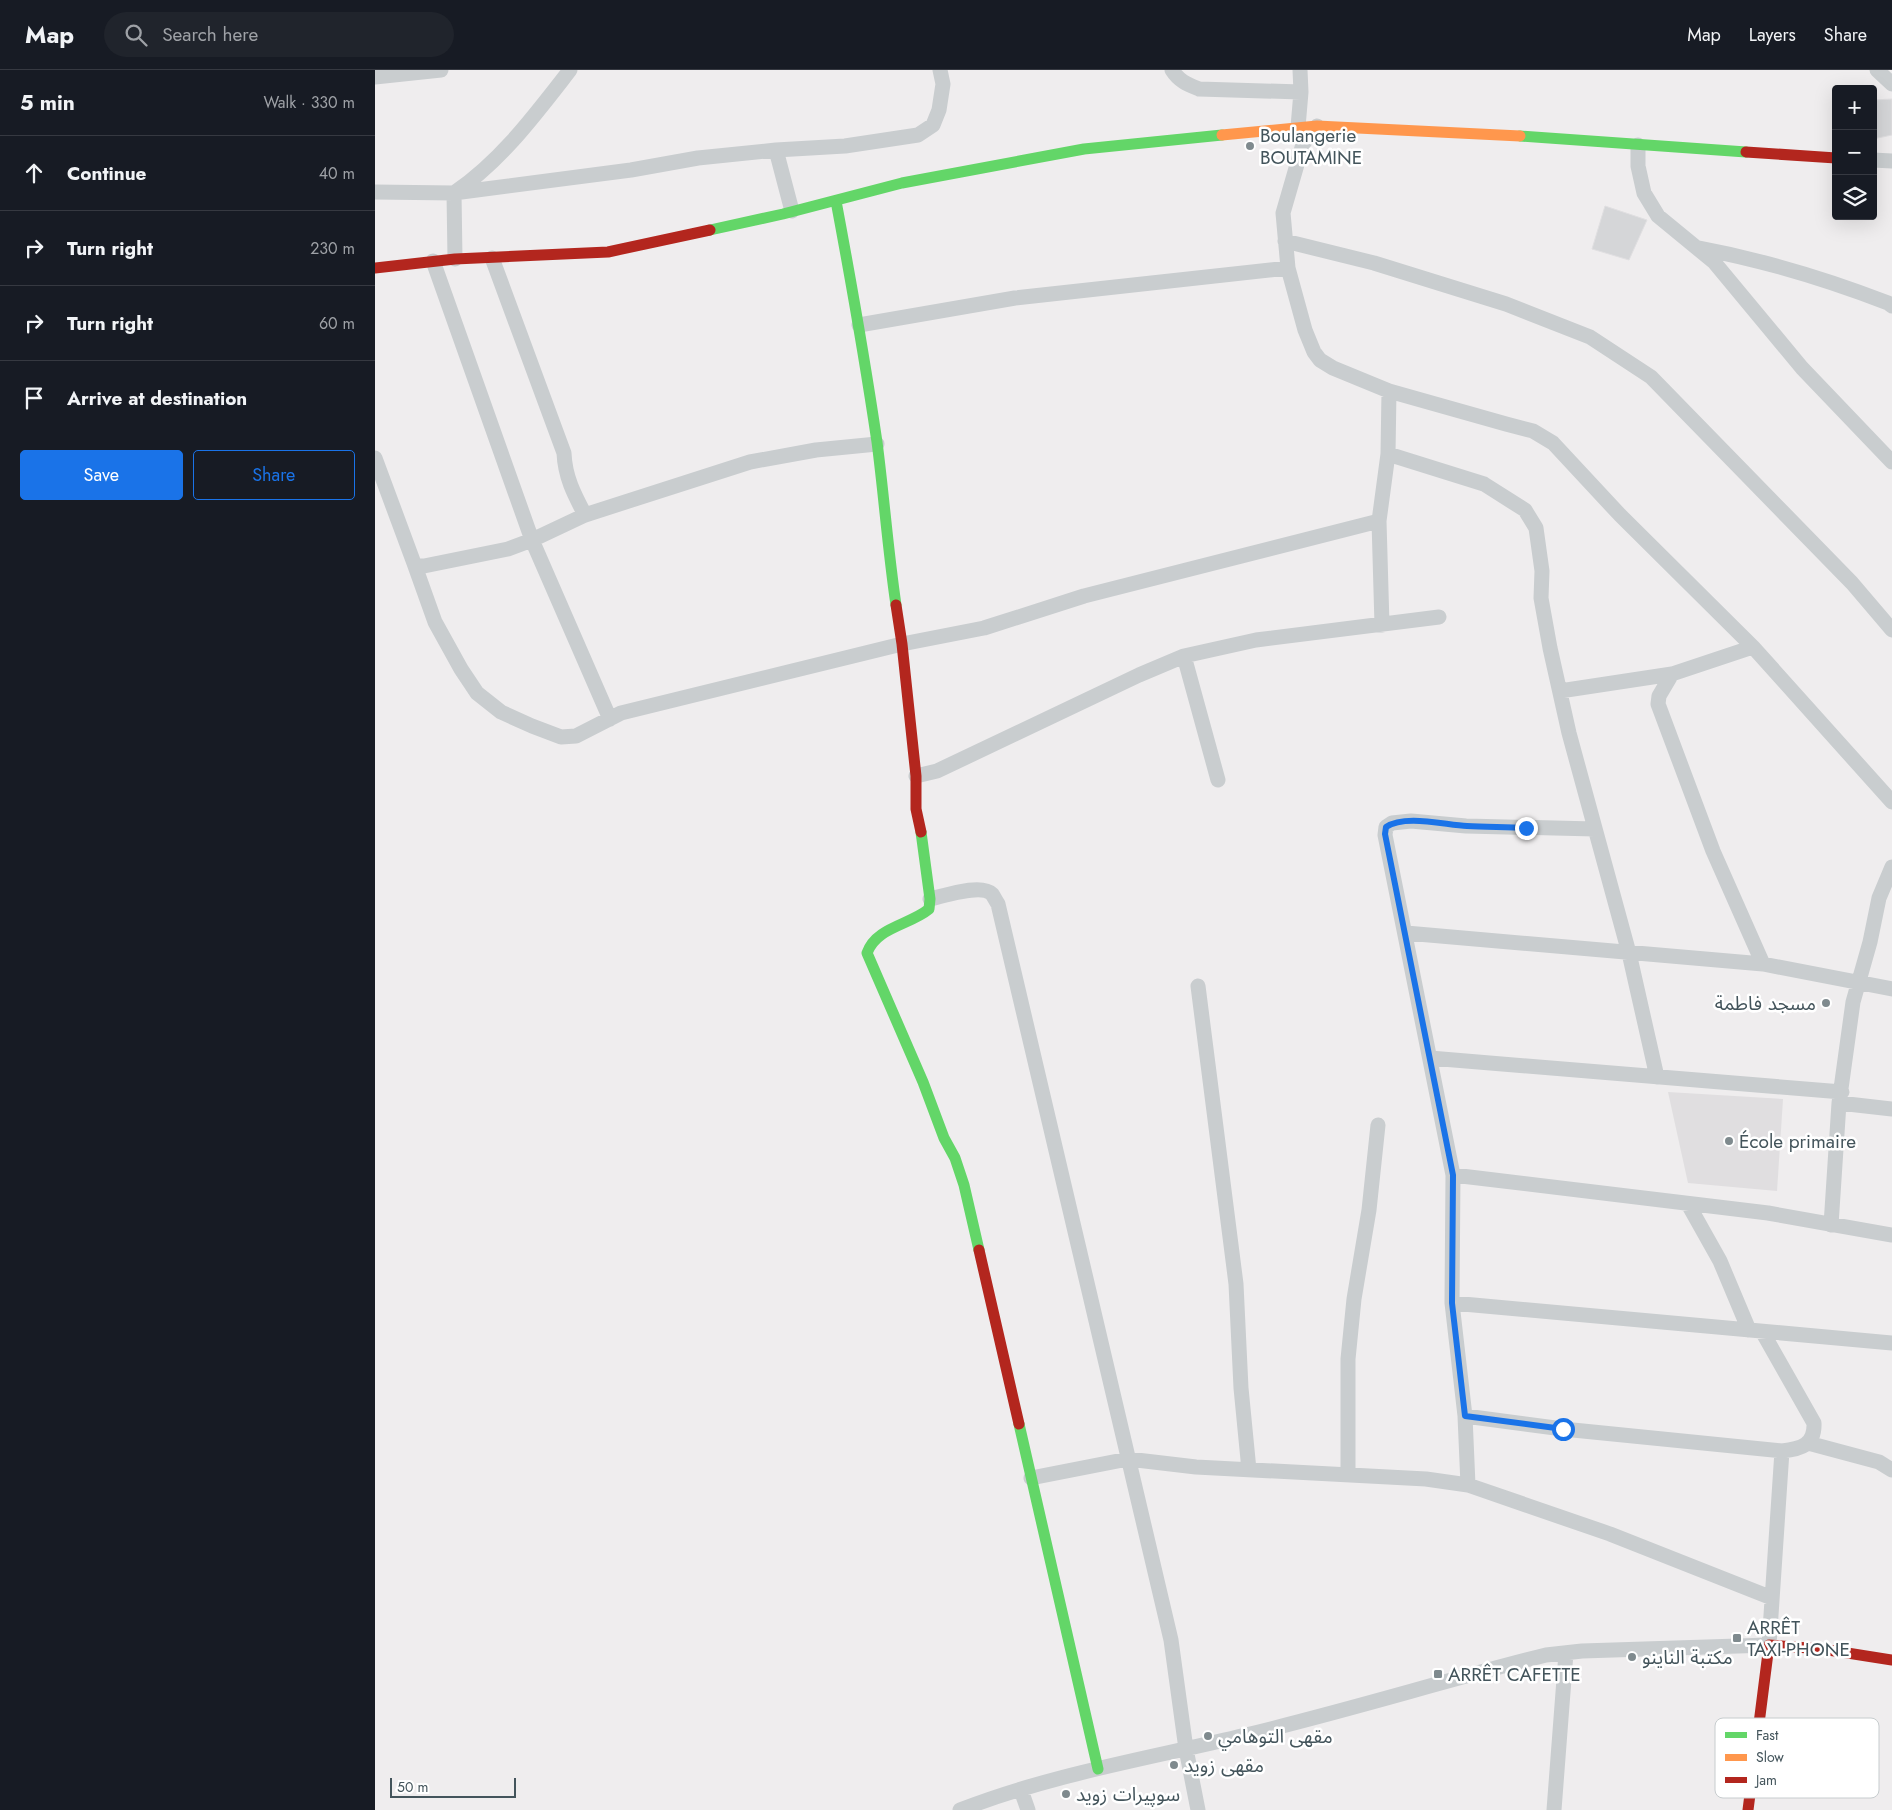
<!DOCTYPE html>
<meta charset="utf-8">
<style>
:root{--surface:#171b24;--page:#20242c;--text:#f1f3f6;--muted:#9ea1a6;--line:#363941;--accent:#1a73e8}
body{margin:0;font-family:Jost,"Noto Sans Arabic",sans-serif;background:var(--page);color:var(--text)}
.controls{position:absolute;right:15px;top:15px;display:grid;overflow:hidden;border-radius:5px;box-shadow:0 5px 20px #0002}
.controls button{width:45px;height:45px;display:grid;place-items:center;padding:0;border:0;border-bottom:1px solid var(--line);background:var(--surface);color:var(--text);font:25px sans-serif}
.scale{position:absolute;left:15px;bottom:12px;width:126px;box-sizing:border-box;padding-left:5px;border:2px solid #43545b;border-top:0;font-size:14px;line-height:18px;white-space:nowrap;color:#43545b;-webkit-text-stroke:4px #fff;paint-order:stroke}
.stop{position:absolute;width:15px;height:15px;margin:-11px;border:4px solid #1a73e8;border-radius:50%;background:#fff}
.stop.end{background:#1a73e8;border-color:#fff;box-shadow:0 1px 5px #0008}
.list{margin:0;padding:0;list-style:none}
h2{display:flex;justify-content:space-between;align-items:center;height:65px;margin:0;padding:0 20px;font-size:21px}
h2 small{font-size:16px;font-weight:400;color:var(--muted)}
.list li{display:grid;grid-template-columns:32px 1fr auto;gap:15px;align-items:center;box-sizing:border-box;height:75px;padding:0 20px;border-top:1px solid var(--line)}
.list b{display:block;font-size:19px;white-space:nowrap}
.list em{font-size:16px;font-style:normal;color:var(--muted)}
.actions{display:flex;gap:10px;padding:15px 20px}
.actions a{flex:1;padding:11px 0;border:1px solid var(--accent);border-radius:5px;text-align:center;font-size:18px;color:var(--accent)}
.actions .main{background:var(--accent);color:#fff}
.icon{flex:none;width:28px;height:28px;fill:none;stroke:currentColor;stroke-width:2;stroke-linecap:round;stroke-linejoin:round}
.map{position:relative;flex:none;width:1517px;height:1740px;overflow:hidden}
header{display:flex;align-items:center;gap:30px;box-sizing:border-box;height:70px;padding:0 25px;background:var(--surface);border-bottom:1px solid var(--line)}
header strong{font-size:24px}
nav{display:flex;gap:28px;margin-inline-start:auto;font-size:18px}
.search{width:350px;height:45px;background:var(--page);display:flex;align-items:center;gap:12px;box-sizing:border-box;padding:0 18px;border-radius:28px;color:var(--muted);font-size:19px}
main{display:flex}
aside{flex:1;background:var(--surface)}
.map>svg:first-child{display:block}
.education{fill:#e0dee0}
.building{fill:#d5d6d8;stroke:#e0dfe1}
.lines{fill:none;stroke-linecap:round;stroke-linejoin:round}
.street{stroke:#c9cdcf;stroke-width:15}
.fast{stroke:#63d668;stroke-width:11}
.slow{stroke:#ff974d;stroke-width:11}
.jam{stroke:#b3261e;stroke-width:11}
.route{stroke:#1a73e8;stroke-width:6}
.poi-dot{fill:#7f8a8e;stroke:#fff;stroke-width:2}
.labels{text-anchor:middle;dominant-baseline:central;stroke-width:5;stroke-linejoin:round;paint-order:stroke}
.poi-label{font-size:19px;fill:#43545b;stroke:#fff;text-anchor:start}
.key{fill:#fff;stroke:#c7ccce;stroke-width:1}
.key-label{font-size:14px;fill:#43545b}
</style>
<header>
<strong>Map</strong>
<div class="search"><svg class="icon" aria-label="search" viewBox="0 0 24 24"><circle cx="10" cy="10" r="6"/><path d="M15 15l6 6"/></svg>Search here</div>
<nav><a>Map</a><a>Layers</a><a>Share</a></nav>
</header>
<main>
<aside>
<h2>5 min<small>Walk · 330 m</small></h2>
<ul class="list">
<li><svg class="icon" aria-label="ahead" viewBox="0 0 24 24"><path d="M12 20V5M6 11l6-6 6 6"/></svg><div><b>Continue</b></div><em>40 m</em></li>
<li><svg class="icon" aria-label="right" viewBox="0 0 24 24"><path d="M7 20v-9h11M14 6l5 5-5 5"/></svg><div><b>Turn right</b></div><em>230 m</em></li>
<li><svg class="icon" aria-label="right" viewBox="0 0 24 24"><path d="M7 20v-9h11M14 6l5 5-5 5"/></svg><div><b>Turn right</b></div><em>60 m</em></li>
<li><svg class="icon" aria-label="arrive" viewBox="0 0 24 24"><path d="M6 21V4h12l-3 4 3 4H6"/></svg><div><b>Arrive at destination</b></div></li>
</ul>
<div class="actions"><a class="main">Save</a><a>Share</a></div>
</aside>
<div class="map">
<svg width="1517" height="1740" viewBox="0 0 1517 1740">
<rect width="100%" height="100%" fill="#efedee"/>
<path class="education" d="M1293 1022 1408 1029 1402 1121 1313 1113Z"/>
<path class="building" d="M1517 29V65L1498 69V30Z
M1230 136 1272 150 1254 190 1217 179Z"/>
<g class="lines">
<path class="street" d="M797 0C804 11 812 14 824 19L926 22
M1502 0 1517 14
M0 7 66 0
M942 56 928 74 908 143 913 198 930 260 939 282 945 290 958 298 1014 321 1013 384 1004 451 1007 555
M923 57 926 22 925 0
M1263 75V96L1269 123 1283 146 1339 192 1427 298 1517 392
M401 80 470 76 543 65 558 55 564 40 568 14 565 0
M1498 90 1517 91
M0 122 79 123 256 100 323 88 401 80 417 141
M910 171 999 193 1131 234 1215 267 1276 307 1477 513 1517 560
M1323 178C1388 190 1451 209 1513 233L1517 236
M117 188 189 383C190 407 199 424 210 445
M80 189 79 123C126 91 160 45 195 0
M58 191 157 470 235 649
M484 255 640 228 913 198
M1014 321 1131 354 1158 361 1178 373 1245 445 1378 577 1517 732
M1013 384 1109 414 1150 440 1161 458 1167 501 1166 528 1175 578 1194 663 1254 883 1282 1007
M0 388 40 496H49L133 479 157 470 210 445 375 392 441 380 502 374
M40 496 60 552 86 599 102 623 126 642 157 656 186 667 201 666 246 643 527 574 609 558 709 526 1004 451
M1378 577 1297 604 1284 626 1283 634 1338 781 1388 894
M809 586 843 710
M1185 621 1297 604
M541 706 562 701 764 605 809 586 881 570 1064 547
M555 829C569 826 606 813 617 824 619 827 621 831 623 834L796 1570 811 1679 823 1740
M1031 863 1388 894 1517 919
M823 916 861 1214 866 1318 874 1400
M1055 988 1467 1022
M1464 1033 1517 1039
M1078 1105 1393 1143 1517 1165
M1313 1134 1345 1191 1374 1260
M1456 1155 1464 1033 1478 932 1495 872 1504 828 1517 797
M1077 1233 1517 1273
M1090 1346 1188 1359 1407 1381C1426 1379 1440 1375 1439 1353L1388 1263
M1433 1373 1504 1392 1517 1400
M973 1405V1289L979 1229 994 1140 1003 1055
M656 1408 753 1389 821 1397 1051 1409 1093 1415 1235 1464 1397 1528
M1093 1415 1090 1346 1077 1233 1078 1105 1010 765 1011 757 1017 753 1036 751 1091 756 1220 759
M646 1720 653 1740
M585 1740C677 1704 776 1688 871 1665 972 1641 1071 1610 1171 1585L1207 1581 1394 1575 1407 1381
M1179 1740 1191 1583"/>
<path class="fast" d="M1145 66 1371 82
M461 131C476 211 490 291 502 372 509 426 513 481 521 535
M335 160 408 144 527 113 709 79 847 65
M546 762 555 829 554 839C535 855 501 857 492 883L548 1012 569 1068 580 1088 589 1115 604 1180
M644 1354 723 1699"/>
<path class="slow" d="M847 65 942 56 1145 66"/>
<path class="jam" d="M1371 82 1461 88
M0 198 80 189 233 182 335 160
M521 535 527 574 541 706V739L546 762
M604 1180 644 1354
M1373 1740 1394 1575 1447 1579 1517 1590"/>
</g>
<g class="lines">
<path class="route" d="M1151 758C1131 757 1111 757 1092 756 1070 755 1030 744 1011 757L1010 764 1078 1105 1077 1233 1090 1346 1188 1359"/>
</g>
<g class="poi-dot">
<circle cx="875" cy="76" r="5"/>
<circle cx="1451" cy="933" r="5"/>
<circle cx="1354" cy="1071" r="5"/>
<rect x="1357" y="1563" width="10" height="10" rx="2.5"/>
<circle cx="1257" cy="1587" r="5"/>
<rect x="1058" y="1599" width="10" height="10" rx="2.5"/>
<circle cx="833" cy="1666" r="5"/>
<circle cx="799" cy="1695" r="5"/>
<circle cx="691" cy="1724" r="5"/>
</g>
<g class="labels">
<g class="poi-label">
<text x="885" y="65">Boulangerie<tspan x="885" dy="22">BOUTAMINE</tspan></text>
<text x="1441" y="933" text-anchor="end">مسجد فاطمة</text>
<text x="1364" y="1071">École primaire</text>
<text x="1372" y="1557">ARRÊT<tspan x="1372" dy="22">TAXI-PHONE</tspan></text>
<text x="1267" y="1587">مكتبة الناينو</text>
<text x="1073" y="1604">ARRÊT CAFETTE</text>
<text x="843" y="1666">مقهى التوهامي</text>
<text x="809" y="1695">مقهى زويد</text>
<text x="701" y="1724">سوپيرات زويد</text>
</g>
</g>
<rect x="1340" y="1648" width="164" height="80" rx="8" class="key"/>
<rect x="1350" y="1662" width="22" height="6" fill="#63d668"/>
<rect x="1350" y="1684" width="22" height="7" fill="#ff974d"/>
<rect x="1350" y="1707" width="22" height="6" fill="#b3261e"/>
<g class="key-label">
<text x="1381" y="1670">Fast</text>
<text x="1381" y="1692">Slow</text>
<text x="1381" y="1715">Jam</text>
</g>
</svg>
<div class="controls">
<button>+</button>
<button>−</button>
<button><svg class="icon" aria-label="layers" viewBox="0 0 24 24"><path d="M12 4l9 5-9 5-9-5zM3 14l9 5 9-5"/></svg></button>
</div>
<div class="scale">50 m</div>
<div class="stop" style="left:1188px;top:1359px"></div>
<div class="stop end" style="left:1151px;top:758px"></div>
</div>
</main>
